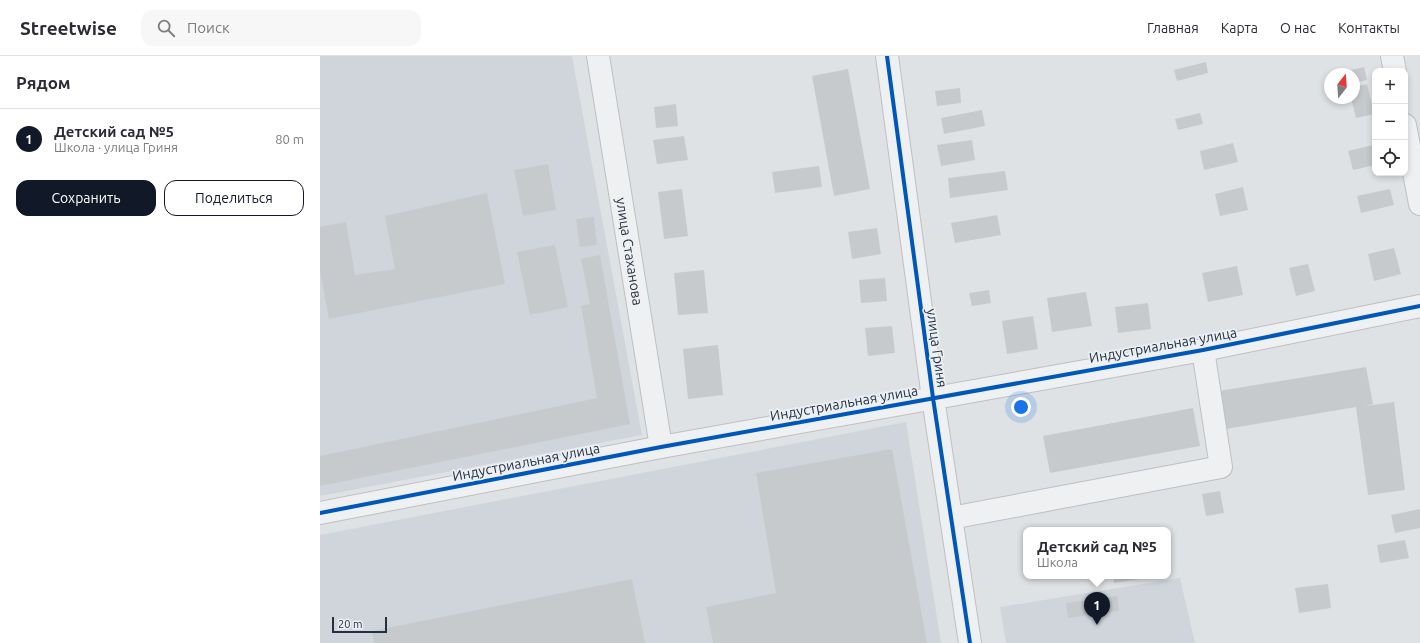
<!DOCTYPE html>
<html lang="ru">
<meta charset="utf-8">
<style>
:root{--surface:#fff;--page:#f7f7f7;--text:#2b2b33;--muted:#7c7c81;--line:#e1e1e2;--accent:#111827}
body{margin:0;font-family:Ubuntu,sans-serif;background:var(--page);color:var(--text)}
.controls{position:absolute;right:12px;top:12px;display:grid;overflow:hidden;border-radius:8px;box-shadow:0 2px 6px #0003}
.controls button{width:36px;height:36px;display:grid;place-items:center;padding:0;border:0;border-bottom:1px solid var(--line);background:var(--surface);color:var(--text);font:20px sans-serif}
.compass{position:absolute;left:1004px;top:12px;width:36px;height:36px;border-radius:50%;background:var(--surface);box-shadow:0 2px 6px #0003;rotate:17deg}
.scale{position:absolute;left:12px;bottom:10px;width:55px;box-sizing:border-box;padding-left:4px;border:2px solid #242f3f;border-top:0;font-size:11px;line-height:14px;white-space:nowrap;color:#242f3f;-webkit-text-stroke:3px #ebf0f5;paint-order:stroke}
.you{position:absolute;left:701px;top:351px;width:14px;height:14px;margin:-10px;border:3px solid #fff;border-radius:50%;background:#1a73e8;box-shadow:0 0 0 6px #1a73e833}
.badge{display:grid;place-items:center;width:26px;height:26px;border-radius:50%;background:var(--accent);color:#fff;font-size:13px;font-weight:700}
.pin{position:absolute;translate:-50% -33px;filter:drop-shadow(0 1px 2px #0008)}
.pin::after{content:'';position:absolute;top:21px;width:14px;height:12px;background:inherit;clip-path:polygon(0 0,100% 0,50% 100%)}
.popup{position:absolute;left:703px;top:471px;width:148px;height:52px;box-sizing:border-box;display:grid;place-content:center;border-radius:8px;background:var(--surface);filter:drop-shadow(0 1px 3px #0005);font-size:13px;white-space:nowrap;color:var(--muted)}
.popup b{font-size:15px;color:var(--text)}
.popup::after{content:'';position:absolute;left:50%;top:100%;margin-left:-8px;border:8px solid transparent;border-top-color:var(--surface)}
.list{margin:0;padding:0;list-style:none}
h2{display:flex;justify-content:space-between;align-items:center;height:52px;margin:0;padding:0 16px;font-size:17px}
h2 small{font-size:13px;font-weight:400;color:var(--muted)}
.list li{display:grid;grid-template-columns:26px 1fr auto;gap:12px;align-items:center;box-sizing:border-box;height:60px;padding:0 16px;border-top:1px solid var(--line)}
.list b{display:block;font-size:15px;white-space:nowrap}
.list p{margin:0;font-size:13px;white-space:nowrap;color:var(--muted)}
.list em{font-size:13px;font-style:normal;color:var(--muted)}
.actions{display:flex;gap:8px;padding:12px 16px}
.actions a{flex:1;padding:9px 0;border:1px solid var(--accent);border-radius:12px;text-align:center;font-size:14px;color:var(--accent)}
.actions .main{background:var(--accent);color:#fff}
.icon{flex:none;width:22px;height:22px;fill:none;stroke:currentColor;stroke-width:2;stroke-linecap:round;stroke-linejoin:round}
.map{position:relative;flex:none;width:1100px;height:587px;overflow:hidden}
header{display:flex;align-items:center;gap:24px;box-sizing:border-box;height:56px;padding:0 20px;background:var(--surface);border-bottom:1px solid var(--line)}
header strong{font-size:19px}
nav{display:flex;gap:22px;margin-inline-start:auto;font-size:14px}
.search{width:280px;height:36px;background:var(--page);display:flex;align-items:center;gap:10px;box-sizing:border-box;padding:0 14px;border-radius:12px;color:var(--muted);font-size:15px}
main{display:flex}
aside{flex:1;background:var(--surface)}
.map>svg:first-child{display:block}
.built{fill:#d0d5dc}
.building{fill:#c7cacd}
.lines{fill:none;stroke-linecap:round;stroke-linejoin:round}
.minor-casing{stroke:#bdc0c3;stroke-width:24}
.minor{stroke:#eef0f2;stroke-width:22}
.cycleway-casing{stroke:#ebf0f5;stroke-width:6}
.cycleway{stroke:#0057b8;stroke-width:4}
.labels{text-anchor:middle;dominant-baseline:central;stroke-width:3.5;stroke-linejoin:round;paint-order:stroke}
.street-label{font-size:14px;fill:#242f3f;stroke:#ebf0f5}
</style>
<header>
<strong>Streetwise</strong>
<div class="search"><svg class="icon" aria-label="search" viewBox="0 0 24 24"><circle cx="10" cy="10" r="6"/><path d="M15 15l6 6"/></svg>Поиск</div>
<nav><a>Главная</a><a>Карта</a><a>О нас</a><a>Контакты</a></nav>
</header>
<main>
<aside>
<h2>Рядом<small></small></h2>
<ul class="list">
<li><span class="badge">1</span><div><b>Детский сад №5</b><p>Школа · улица Гриня</p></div><em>80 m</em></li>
</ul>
<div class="actions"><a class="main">Сохранить</a><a>Поделиться</a></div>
</aside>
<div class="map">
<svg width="1100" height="587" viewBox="0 0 1100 587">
<rect width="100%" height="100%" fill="#dfe2e5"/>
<path class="built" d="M0 0H252L322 379 0 440Z
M586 366 621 587H0V479Z
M860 522 875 587H686L680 551Z"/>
<path class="building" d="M886 6 888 17 857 25 854 14Z
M1044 11 1047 24 1034 27V18H1014Z
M528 13 550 133 514 140 492 20Z
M1047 28 1054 58 1036 62 1031 42H1034V31Z
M640 32 641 47 617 50 615 35Z
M356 48 358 70 336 72 334 51Z
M662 54 665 70 624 78 621 62Z
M880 57 883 68 858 74 855 63Z
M364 80 368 104 337 108 333 84Z
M652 84 655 104 621 110 617 89Z
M913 87 918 106 884 114 880 95Z
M1053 89 1055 99V109L1033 114 1028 95Z
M228 108 236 154 203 160 194 114Z
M499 110 502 131 455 137 452 116Z
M685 115 688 134 630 142 628 122Z
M923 131 928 154 900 160 895 138Z
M362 133 368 180 344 183 338 136Z
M1070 133 1074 149 1041 157 1037 140Z
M167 137 185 228 9 263 0 215V171L26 166 35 219 75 213 65 160Z
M677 159 681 179 635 187 631 167Z
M274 161 277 189 260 191 256 163Z
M557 172 561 198 532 203 528 176Z
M235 189 248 251 210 259 197 196Z
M1074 192 1081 218 1054 225 1048 198Z
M280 199 310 368 0 430V400L277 342 261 250 270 248 261 203Z
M988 208 995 235 976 240 969 212Z
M917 210 923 239 888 246 882 217Z
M384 214 388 257 358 259 354 217Z
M565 222 567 245 541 247 539 224Z
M669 234 671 247 652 250 649 237Z
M766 236 772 270 732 276 727 242Z
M828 247 831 273 798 277 795 251Z
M713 260 718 293 687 298 682 265Z
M572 270 575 297 548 300 545 272Z
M398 289 403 339 368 343 363 293Z
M1046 311 1053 348 1045 350 1074 346 1085 434 1048 439 1036 351 906 373 899 335Z
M873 352 880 390 730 417 723 380Z
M572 393 607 587H393L386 551 456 537 436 417Z
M900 435 904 457 886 460 882 438Z
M1100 453V472L1075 477 1071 459Z
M1085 484 1089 502 1060 507 1057 489Z
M793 520H824L825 522 794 527Z
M312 523 325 587H54L52 575Z
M1008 528 1011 552 979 557 975 532Z
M797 540 799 555 748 562 746 547Z"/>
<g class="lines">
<defs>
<g id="minor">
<path id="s1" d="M278 0 341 391"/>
<path d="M567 0 613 342 650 587"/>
<path d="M1072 0 1075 15"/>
<path d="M1085 69 1100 148"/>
<path d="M0 457 341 391 883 294 1100 250"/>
<path d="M631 462 901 411 883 294"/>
</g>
</defs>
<use href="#minor" class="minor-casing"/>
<use href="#minor" class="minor"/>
<defs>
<path id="cycleway" d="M567 0 613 342 650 587
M0 457 341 391 883 294 1100 250"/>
</defs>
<use href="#cycleway" class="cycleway-casing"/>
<use href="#cycleway" class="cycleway"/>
</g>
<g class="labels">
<g class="street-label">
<text stroke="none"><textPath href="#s1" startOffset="198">улица Стаханова</textPath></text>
<text transform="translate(843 289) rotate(-10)">Индустриальная улица</text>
<text transform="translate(617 292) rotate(82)">улица Гриня</text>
<text transform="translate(524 347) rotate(-10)">Индустриальная улица</text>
<text transform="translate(206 406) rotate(-11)">Индустриальная улица</text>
</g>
</g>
</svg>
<div class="controls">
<button>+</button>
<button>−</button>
<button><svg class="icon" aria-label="locate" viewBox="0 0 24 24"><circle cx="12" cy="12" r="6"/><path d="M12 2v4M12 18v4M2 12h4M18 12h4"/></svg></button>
</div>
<svg class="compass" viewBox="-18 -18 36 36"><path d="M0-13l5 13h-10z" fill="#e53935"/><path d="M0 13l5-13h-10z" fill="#7c7c81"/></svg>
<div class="scale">20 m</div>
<div class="you"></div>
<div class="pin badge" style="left:777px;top:569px">1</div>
<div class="popup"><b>Детский сад №5</b>Школа</div>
</div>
</main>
